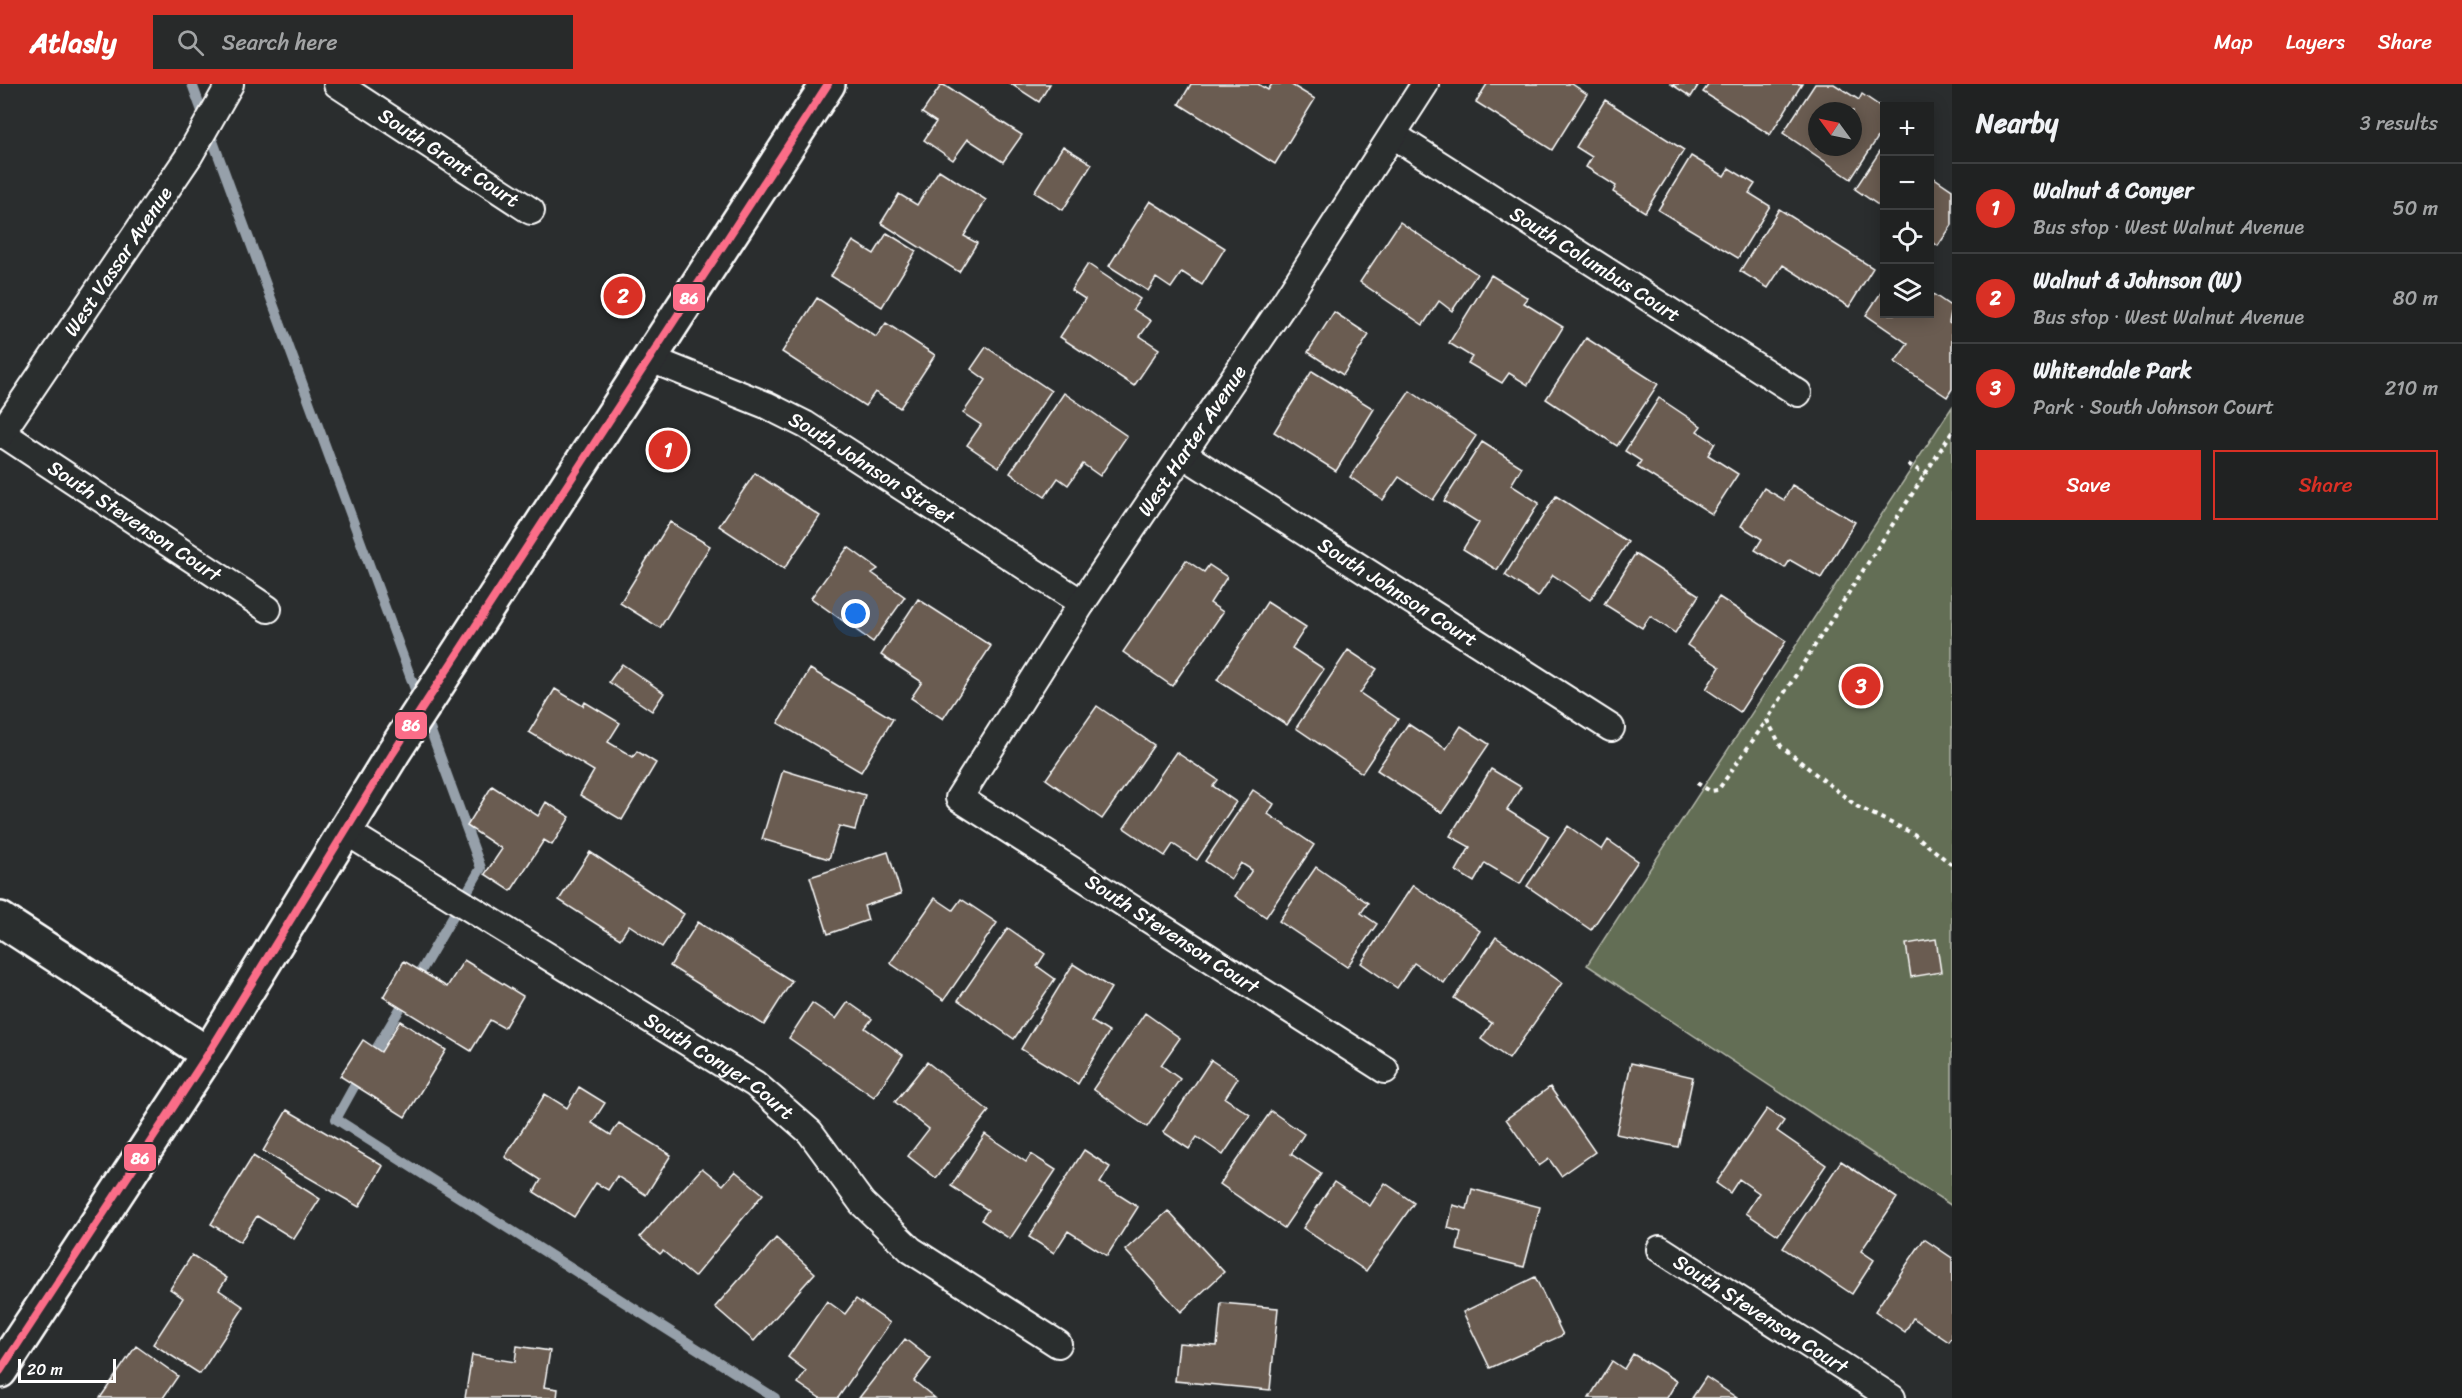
<!DOCTYPE html>
<meta charset="utf-8">
<style>
:root{--surface:#202222;--page:#282a2a;--text:#f1f3f6;--muted:#a2a4a5;--line:#3d3f40;--accent:#d93025}
body{margin:0;font-family:Sriracha,sans-serif;background:var(--page);color:var(--text)}
.controls{position:absolute;right:18px;top:18px;display:grid;overflow:hidden;border-radius:0px;box-shadow:0 3px 15px #0003}
.controls button{width:54px;height:54px;display:grid;place-items:center;padding:0;border:0;border-bottom:2px solid var(--line);background:var(--surface);color:var(--text);font:30px sans-serif}
.compass{position:absolute;left:1808px;top:18px;width:54px;height:54px;border-radius:50%;background:var(--surface);box-shadow:0 3px 15px #0003;rotate:303deg}
.scale{position:absolute;left:18px;bottom:15px;width:98px;box-sizing:border-box;padding-left:6px;border:3px solid #fff;border-top:0;font-size:16px;line-height:21px;white-space:nowrap;color:#fff;-webkit-text-stroke:4px #2a2d2e;paint-order:stroke}
.you{position:absolute;left:856px;top:530px;width:21px;height:21px;margin:-15px;border:4px solid #fff;border-radius:50%;background:#1a73e8;box-shadow:0 0 0 9px #1a73e833}
.badge{display:grid;place-items:center;width:39px;height:39px;border-radius:50%;background:var(--accent);color:#fff;font-size:20px;font-weight:700}
.pin{position:absolute;translate:-50% -50%;border:3px solid #fff;box-shadow:0 2px 6px #0006}
.list{margin:0;padding:0;list-style:none}
h2{display:flex;justify-content:space-between;align-items:center;height:78px;margin:0;padding:0 24px;font-size:26px}
h2 small{font-size:20px;font-weight:400;color:var(--muted)}
.list li{display:grid;grid-template-columns:39px 1fr auto;gap:18px;align-items:center;box-sizing:border-box;height:90px;padding:0 24px;border-top:2px solid var(--line)}
.list b{display:block;font-size:22px;white-space:nowrap}
.list p{margin:0;font-size:20px;white-space:nowrap;color:var(--muted)}
.list em{font-size:20px;font-style:normal;color:var(--muted)}
.actions{display:flex;gap:12px;padding:18px 24px}
.actions a{flex:1;padding:14px 0;border:2px solid var(--accent);border-radius:0px;text-align:center;font-size:21px;color:var(--accent)}
.actions .main{background:var(--accent);color:#fff}
.icon{flex:none;width:33px;height:33px;fill:none;stroke:currentColor;stroke-width:2;stroke-linecap:round;stroke-linejoin:round}
.map{position:relative;flex:none;width:1952px;height:1314px;overflow:hidden}
header{display:flex;align-items:center;gap:36px;box-sizing:border-box;height:84px;padding:0 30px;background:var(--accent);color:#fff}
header strong{font-size:28px}
nav{display:flex;gap:33px;margin-inline-start:auto;font-size:21px}
.search{width:420px;height:54px;background:var(--page);display:flex;align-items:center;gap:15px;box-sizing:border-box;padding:0 21px;border-radius:0px;color:var(--muted);font-size:22px}
main{display:flex}
aside{flex:1;background:var(--surface)}
.map>svg:first-child{display:block}
.green{fill:#646e54;stroke:#b2b6aa;stroke-width:1.5}
.lines{fill:none;stroke-linecap:round;stroke-linejoin:round}
.stream{stroke:#96a0aa;stroke-width:10}
.building{fill:#6a5c51;stroke:#fff;stroke-width:1.5;fill-rule:evenodd}
.street-casing{stroke:#fff;stroke-width:30}
.secondary-casing{stroke:#fff;stroke-width:38}
.path{stroke:#fff;stroke-width:4;stroke-dasharray:4.5 4.5;stroke-linecap:butt}
.street{stroke:#2a2d2e;stroke-width:26}
.secondary{stroke:#2a2d2e;stroke-width:33}
.bus-1-casing{stroke:#2a2d2e;stroke-width:12}
.bus-1{stroke:#fb6d88;stroke-width:8}
.labels{text-anchor:middle;dominant-baseline:central;stroke-width:6;stroke-linejoin:round;paint-order:stroke}
.street-label{font-size:20px;fill:#fff;stroke:#2a2d2e}
.line-badge{stroke:#2a2d2e;stroke-width:2}
.badge-label{font-size:16px;text-anchor:middle;font-weight:bold;fill:#fff}
</style>
<header>
<strong>Atlasly</strong>
<div class="search"><svg class="icon" aria-label="search" viewBox="0 0 24 24"><circle cx="10" cy="10" r="6"/><path d="M15 15l6 6"/></svg>Search here</div>
<nav><a>Map</a><a>Layers</a><a>Share</a></nav>
</header>
<main>
<div class="map">
<svg width="1952" height="1314" viewBox="0 0 1952 1314">
<rect width="100%" height="100%" fill="#2a2d2e"/>
<filter id="ink" filterUnits="userSpaceOnUse"><feTurbulence type="fractalNoise" baseFrequency=".0167" numOctaves="2"/><feDisplacementMap in="SourceGraphic" scale="12" xChannelSelector="R" yChannelSelector="G"/><feConvolveMatrix kernelMatrix="1 2 1 2 8 2 1 2 1" color-interpolation-filters="sRGB"/></filter>
<g filter="url(#ink)">
<path class="green" d="M1952 323V1122L1587 881Z"/>
<g class="lines">
<path class="stream" d="M192 0 419 616
M414 899 481 784 425 631
M369 977 407 913
M361 990 336 1035 775 1314"/>
</g>
<path class="building" d="M942 0 1022 51 1003 78 968 55 953 76 924 56 936 38 922 29Z
M1011 0H1050L1039 18Z
M1191 0H1258L1268 6 1272 0H1290L1315 15 1275 80 1179 20Z
M1487 0H1572L1587 10 1552 66 1476 18Z
M1671 0H1699L1691 13Z
M1709 0H1802L1770 51 1703 8Z
M1815 0H1834L1859 16 1862 10 1884 25V44L1851 95 1783 49ZM1817 27H1853V63H1817Z
M1605 16 1684 66 1645 128 1613 108 1616 102 1586 83 1592 73 1576 63Z
M1884 61V125L1855 105Z
M1063 62 1092 80 1063 126 1034 108Z
M1691 72 1724 92 1729 84 1755 100 1749 109 1770 122 1738 174 1658 126Z
M939 86 986 116 964 152 977 159 959 188 881 139 899 110 917 121Z
M1930 91 1952 106V141L1938 162 1930 156Z
M1150 117 1225 164 1202 201 1182 188 1171 204 1156 194 1148 207 1109 182Z
M1779 125 1873 184 1849 223 1783 181 1768 204 1740 187Z
M1400 138 1477 190 1452 227 1439 217 1423 241 1360 198Z
M887 149 916 167 882 223 831 192 853 157 874 170Z
M1088 180 1140 215 1133 225 1151 237 1140 252 1159 265 1134 302 1060 253 1085 215 1071 206Z
M1491 191 1528 214 1524 219 1563 243 1528 301 1509 289 1502 299 1468 279 1472 273 1449 259Z
M1884 204V230H1930V216L1933 210 1952 223 1949 239 1952 241V305L1947 313 1895 278 1908 260 1866 231Z
M817 214 876 253 886 239 935 271 900 324 875 308 865 322 782 268Z
M1334 228 1369 251 1343 291 1308 268Z
M1586 254 1658 300 1617 362 1546 315Z
M986 263 1051 307 999 383 967 361 981 341 963 329 986 296 971 285Z
M1312 287 1374 325 1336 387 1274 348Z
M1410 307 1476 352 1433 416 1399 393 1383 416 1350 393Z
M1064 309 1127 352 1100 392 1083 380 1068 401 1058 394 1045 413 1010 389Z
M1659 314 1701 342 1697 347 1715 359 1708 371 1738 390 1712 430 1637 383 1641 377 1625 367Z
M1482 358 1522 383 1511 401 1539 419 1497 486 1463 465 1479 439 1444 417Z
M755 389 820 432 784 485 719 442Z
M1792 401 1855 438 1821 494 1790 476 1785 484 1755 466 1762 455 1741 442 1764 404 1784 416Z
M1556 412 1628 458 1590 516 1553 491 1538 513 1505 491Z
M670 438 710 462 660 544 620 519Z
M848 463 878 485 872 489 905 513 873 558 811 514Z
M1635 470 1699 511 1675 549 1650 532 1642 544 1604 520Z
M1186 476 1204 488 1209 481 1227 493 1210 519 1223 528 1172 602 1123 568Z
M1719 513 1786 557 1740 628 1706 605 1720 583 1687 561Z
M918 515 991 562 943 635 911 614 922 598 881 571Z
M1267 518 1306 543 1292 564 1324 585 1287 641 1217 596Z
M1348 566 1377 585 1360 609 1398 635 1362 689 1296 644Z
M622 580 664 609 652 627 609 598Z
M810 585 893 635 861 688 778 639Z
M555 605 583 622 585 618 620 639 608 658 633 673 637 667 656 679 622 736 580 711 594 687 529 648Z
M1097 622 1154 661 1102 735 1046 695Z
M1408 640 1446 665 1461 642 1489 660 1442 729 1377 686Z
M1176 668 1218 696 1213 702 1236 718 1197 776 1173 760 1165 772 1124 744Z
M1491 685 1521 703 1507 726 1549 752 1520 800 1485 779 1474 798 1456 787 1470 763 1450 752Z
M783 686 865 711 855 746 839 742 829 775 762 755Z
M492 702 538 732 546 718 570 733 552 761 544 756 511 807 485 790 502 765 467 742Z
M1253 706 1274 720 1268 730 1314 761 1266 833 1235 812 1252 786 1241 779 1231 795 1205 777Z
M1568 742 1602 766 1608 756 1638 777 1591 846 1527 802Z
M590 768 684 830 662 863 629 841 620 855 559 816Z
M888 768 901 810 864 822 868 836 828 850 810 793Z
M1316 783 1368 819 1361 829 1377 840 1347 883 1279 837Z
M1413 801 1480 847 1444 899 1414 879 1397 904 1361 879Z
M935 814 953 826 961 815 997 839 944 916 890 879Z
M698 838 792 897 764 941 670 882Z
M1008 844 1045 870 1037 882 1055 895 1014 955 958 916Z
M1496 853 1562 899 1509 975 1481 955 1492 939 1454 914Z
M1936 855 1941 888 1911 893 1906 860Z
M464 876 523 912 504 944 490 936 471 967 383 913 404 877 447 903Z
M1073 880 1111 904 1091 937 1109 948 1078 1000 1021 965Z
M848 918 872 935 865 944 903 971 874 1013 789 954 812 919 836 935Z
M1145 929 1180 954 1161 981 1180 995 1147 1043 1093 1005Z
M400 937 446 966 405 1033 340 992 363 956 381 968Z
M1211 976 1238 994 1225 1014 1250 1031 1223 1071 1197 1053 1189 1065 1163 1048Z
M927 978 989 1027 936 1094 908 1072 929 1045 895 1018Z
M1631 979 1693 993 1678 1063 1616 1050Z
M579 1003 605 1019 592 1039 611 1051 619 1039 671 1071 646 1111 617 1092 608 1106 596 1099 574 1133 534 1108 541 1096 505 1073 545 1010 567 1024Z
M1550 1003 1595 1068 1561 1092 1549 1075 1539 1082 1506 1035Z
M1767 1025 1784 1037 1777 1047 1826 1081 1778 1151 1746 1129 1759 1109 1739 1095 1730 1109 1716 1099Z
M287 1026 383 1082 359 1123 263 1067Z
M1271 1027 1304 1050 1291 1070 1321 1090 1284 1144 1220 1100Z
M985 1050 1026 1078 1031 1070 1056 1086 1010 1155 981 1136 988 1126 951 1102Z
M1084 1066 1110 1083 1100 1099 1138 1123 1107 1172 1068 1147 1054 1169 1029 1153Z
M253 1072 320 1115 294 1155 257 1132 240 1158 211 1140Z
M1841 1077 1897 1114 1861 1167 1874 1176 1852 1210 1783 1164Z
M702 1084 723 1101 735 1087 763 1110 694 1193 663 1167 660 1170 640 1153Z
M1334 1098 1370 1122 1385 1099 1414 1119 1366 1187 1303 1144Z
M1472 1105 1540 1123 1524 1183 1457 1166 1461 1148 1448 1144 1453 1121 1467 1125Z
M1168 1127 1224 1188 1181 1228 1125 1166Z
M776 1154 815 1189 754 1257 715 1223Z
M1924 1155 1952 1174V1254L1949 1258 1913 1234 1905 1248 1875 1227Z
M192 1171 227 1194 219 1206 244 1223 200 1290 153 1260 183 1214 170 1205Z
M1535 1193 1563 1251 1490 1284 1463 1228Z
M856 1215 890 1239 838 1314H820L798 1299 806 1287 788 1273 827 1217 845 1230Z
M1221 1219 1278 1224 1270 1306 1175 1297 1179 1259 1217 1262Z
M905 1255 931 1275 914 1297 935 1314H859Z
M136 1262 178 1292 163 1314H100Z
M517 1262 550 1267 544 1303 558 1305 557 1314H465L472 1271 515 1278Z
M1633 1270 1677 1297 1667 1314H1589L1612 1277 1624 1285Z
M1706 1293 1737 1314H1692Z"/>
<g class="lines">
<defs>
<g id="street">
<path id="s1" d="M337 0 531 127"/>
<path id="s2" d="M1393 51 1798 309"/>
<path id="s3" d="M648 274 766 321 806 341 1082 519"/>
<path id="s4" d="M2 349 268 525"/>
<path id="s5" d="M0 351 189 72 230 0"/>
<path id="s6" d="M1184 371 1611 644"/>
<path id="s7" d="M345 747 755 1000 810 1048 862 1119 911 1166 1058 1260"/>
<path id="s8" d="M1385 986 959 714 1082 519 1281 224 1425 0"/>
<path id="s9" d="M1660 1165 1892 1314"/>
</g>
<path id="secondary" d="M0 835 208 970
M0 1287 208 970 393 669 828 0"/>
</defs>
<use href="#street" class="street-casing"/>
<use href="#secondary" class="secondary-casing"/>
<path class="path" d="M1952 348 1767 636 1781 662 1813 688 1858 723 1914 750 1952 781
M1908 380 1925 390
M1697 699 1710 707 1718 706 1767 636"/>
<use href="#street" class="street"/>
<use href="#secondary" class="secondary"/>
<defs>
<path id="bus-1" d="M0 1287 208 970 393 669 828 0"/>
</defs>
<use href="#bus-1" class="bus-1-casing"/>
<use href="#bus-1" class="bus-1"/>
</g>
</g>
<g class="labels">
<g class="street-label">
<text stroke="none"><textPath href="#s1" startOffset="134">South Grant Court</textPath></text>
<text stroke="none"><textPath href="#s5" startOffset="210">West Vassar Avenue</textPath></text>
<text stroke="none"><textPath href="#s2" startOffset="240">South Columbus Court</textPath></text>
<text stroke="none"><textPath href="#s8" startOffset="932">West Harter Avenue</textPath></text>
<text stroke="none"><textPath href="#s3" startOffset="250">South Johnson Street</textPath></text>
<text stroke="none"><textPath href="#s4" startOffset="159">South Stevenson Court</textPath></text>
<text stroke="none"><textPath href="#s6" startOffset="254">South Johnson Court</textPath></text>
<text transform="translate(1172 850) rotate(33)">South Stevenson Court</text>
<text stroke="none"><textPath href="#s7" startOffset="442">South Conyer Court</textPath></text>
<text stroke="none"><textPath href="#s9" startOffset="120">South Stevenson Court</textPath></text>
</g>
</g>
<g class="line-badge">
<rect x="672" y="199" width="34" height="29" rx="6" fill="#fb6d88"/>
<rect x="394" y="627" width="34" height="29" rx="6" fill="#fb6d88"/>
<rect x="123" y="1059" width="34" height="29" rx="6" fill="#fb6d88"/>
</g>
<g class="badge-label">
<text x="689" y="220">86</text>
<text x="411" y="647">86</text>
<text x="140" y="1080">86</text>
</g>
</svg>
<div class="controls">
<button>+</button>
<button>−</button>
<button><svg class="icon" aria-label="locate" viewBox="0 0 24 24"><circle cx="12" cy="12" r="6"/><path d="M12 2v4M12 18v4M2 12h4M18 12h4"/></svg></button>
<button><svg class="icon" aria-label="layers" viewBox="0 0 24 24"><path d="M12 4l9 5-9 5-9-5zM3 14l9 5 9-5"/></svg></button>
</div>
<svg class="compass" viewBox="-18 -18 36 36"><path d="M0-13l5 13h-10z" fill="#e53935"/><path d="M0 13l5-13h-10z" fill="#a2a4a5"/></svg>
<div class="scale">20 m</div>
<div class="you"></div>
<div class="pin badge" style="left:668px;top:366px">1</div>
<div class="pin badge" style="left:623px;top:212px">2</div>
<div class="pin badge" style="left:1861px;top:602px">3</div>
</div>
<aside>
<h2>Nearby<small>3 results</small></h2>
<ul class="list">
<li><span class="badge">1</span><div><b>Walnut &amp; Conyer</b><p>Bus stop · West Walnut Avenue</p></div><em>50 m</em></li>
<li><span class="badge">2</span><div><b>Walnut &amp; Johnson (W)</b><p>Bus stop · West Walnut Avenue</p></div><em>80 m</em></li>
<li><span class="badge">3</span><div><b>Whitendale Park</b><p>Park · South Johnson Court</p></div><em>210 m</em></li>
</ul>
<div class="actions"><a class="main">Save</a><a>Share</a></div>
</aside>
</main>
